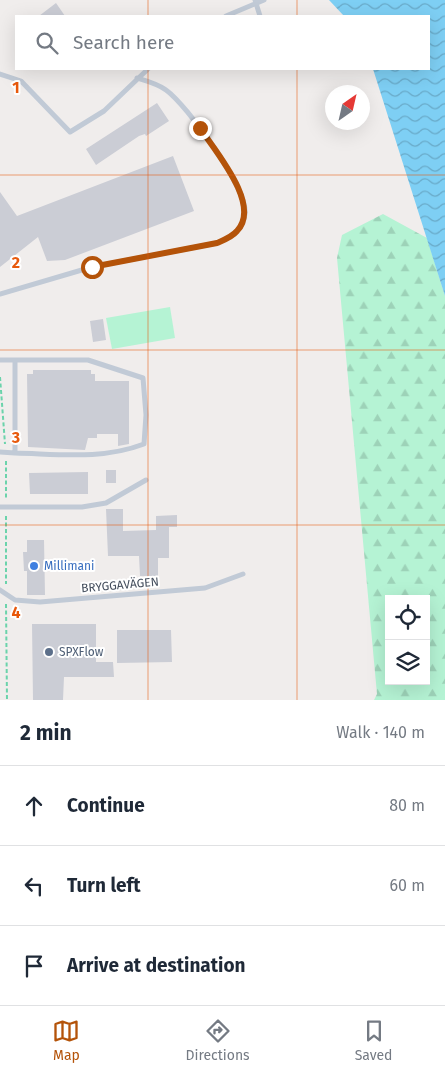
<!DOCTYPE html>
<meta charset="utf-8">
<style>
:root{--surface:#fff;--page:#f6f6f7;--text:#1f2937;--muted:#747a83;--line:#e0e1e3;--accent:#b45309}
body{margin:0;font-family:"Fira Sans",sans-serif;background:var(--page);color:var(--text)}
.controls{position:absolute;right:15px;bottom:15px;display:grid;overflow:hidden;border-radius:0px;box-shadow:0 5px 20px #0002}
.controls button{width:45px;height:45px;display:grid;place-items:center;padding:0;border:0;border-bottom:1px solid var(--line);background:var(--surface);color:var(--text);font:25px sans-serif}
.compass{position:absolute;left:325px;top:85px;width:45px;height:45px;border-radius:50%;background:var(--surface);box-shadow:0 5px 20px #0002;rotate:34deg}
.stop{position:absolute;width:15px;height:15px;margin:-11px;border:4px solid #b45309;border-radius:50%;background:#fff}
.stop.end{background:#b45309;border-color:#fff;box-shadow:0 1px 5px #0008}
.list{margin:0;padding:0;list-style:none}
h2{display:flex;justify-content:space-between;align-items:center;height:65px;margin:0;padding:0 20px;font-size:21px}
h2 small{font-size:16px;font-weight:400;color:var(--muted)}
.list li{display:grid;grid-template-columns:32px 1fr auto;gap:15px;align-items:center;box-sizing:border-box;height:80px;padding:0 20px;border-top:1px solid var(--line)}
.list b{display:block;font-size:19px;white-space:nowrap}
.list em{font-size:16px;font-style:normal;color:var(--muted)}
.icon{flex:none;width:28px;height:28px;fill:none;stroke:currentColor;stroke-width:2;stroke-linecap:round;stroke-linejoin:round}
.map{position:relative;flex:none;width:445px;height:700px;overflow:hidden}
.search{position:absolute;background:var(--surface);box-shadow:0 5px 20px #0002;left:15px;right:15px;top:15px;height:55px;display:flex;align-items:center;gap:12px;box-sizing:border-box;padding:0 18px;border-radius:0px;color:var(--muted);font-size:19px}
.sheet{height:305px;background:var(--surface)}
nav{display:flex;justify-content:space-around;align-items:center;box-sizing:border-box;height:70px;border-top:1px solid var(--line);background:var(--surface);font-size:14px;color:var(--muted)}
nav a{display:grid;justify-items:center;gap:2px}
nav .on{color:var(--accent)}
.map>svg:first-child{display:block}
.forest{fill:url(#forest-firs);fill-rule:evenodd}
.pitch{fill:#b5f3d4}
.water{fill:url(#water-waves)}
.building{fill:#cbcdd5}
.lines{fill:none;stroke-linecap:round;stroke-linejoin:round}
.path{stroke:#6bd3ab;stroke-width:2;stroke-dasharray:4 2.5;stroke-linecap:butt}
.lane{stroke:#c1cad6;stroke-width:5}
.route{stroke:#b45309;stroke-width:6}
.grid{fill:none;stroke:#e8590c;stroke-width:1;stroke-opacity:0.55}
.shop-dot{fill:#3f7fe0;stroke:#fff;stroke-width:2}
.service-dot{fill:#5c6f8a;stroke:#fff;stroke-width:2}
.labels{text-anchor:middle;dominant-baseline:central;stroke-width:4;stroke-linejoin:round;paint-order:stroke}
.shop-label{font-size:12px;fill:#366cbe;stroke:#fff;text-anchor:start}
.street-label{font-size:12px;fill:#434d5c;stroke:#fff}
.service-label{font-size:12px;fill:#4e5e75;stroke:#fff;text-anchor:start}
.grid-label{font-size:16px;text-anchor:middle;font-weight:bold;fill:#e8590c;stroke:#fff;stroke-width:4;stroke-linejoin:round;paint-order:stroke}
</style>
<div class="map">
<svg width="445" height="700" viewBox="0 0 445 700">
<defs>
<pattern id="forest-firs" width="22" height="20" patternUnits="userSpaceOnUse" patternTransform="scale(1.25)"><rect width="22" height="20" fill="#b5f3d4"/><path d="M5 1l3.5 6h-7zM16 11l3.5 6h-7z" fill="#9dd2b8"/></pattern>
<pattern id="water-waves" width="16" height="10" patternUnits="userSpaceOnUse" patternTransform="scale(1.25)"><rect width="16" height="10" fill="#7ecff4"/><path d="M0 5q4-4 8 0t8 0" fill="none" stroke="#69aac9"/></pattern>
</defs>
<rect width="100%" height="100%" fill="#f0edec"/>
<path class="forest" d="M383 214 427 238 445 296V700H374L377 694 337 258 342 235ZM389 599H426V681H389Z"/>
<path class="pitch" d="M170 307 175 338 112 349 106 318Z"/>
<path class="water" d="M329 0H445V296L373 69H429V16H344Z"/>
<path class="building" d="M56 3 65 16H39Z
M157 103 169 121 146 136 145 134 139 136 96 165 86 149Z
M173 156 194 211 65 260 47 261 38 237 0 267V192L17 216Z
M103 319 106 340 93 342 90 321Z
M33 370H91V374H95V381H129V444L118 446V434H97V438H88L85 450 28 447 27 374H33Z
M106 470H116V483H106Z
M88 472V494H30L29 473Z
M106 509H123V531L156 530V516L177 515V527H169V558H158V576H140L139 556H108Z
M27 540H44L45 595H27V571H24L23 552H27Z
M32 624H96V662H113L114 677H64L63 700H33Z
M117 630H171L172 662 117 663Z"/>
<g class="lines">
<path class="path" d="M0 377 5 444
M6 461V499
M6 516V584
M6 604 7 700"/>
<path class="lane" d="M255 0 260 16
M226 16 264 0
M0 74 21 81 70 132 104 111 148 69
M0 294 92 267 217 243C231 237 243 231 245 214 248 189 187 105 166 90 158 84 147 81 137 78
M0 360H88L143 378 146 415 144 444C102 460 59 454 15 453
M0 452 15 453V361
M0 507H82L106 503 146 480
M0 590 15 600 40 602 205 588 243 574"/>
</g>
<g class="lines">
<path class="route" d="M92 267 217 243C224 240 232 237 237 231 262 205 215 151 200 128"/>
</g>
<path class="grid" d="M148 0V16M297 0V16M148 69V700M297 69V700M0 175H445M0 350H445M0 525H445"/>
<circle class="shop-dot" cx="34" cy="566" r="5"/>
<circle class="service-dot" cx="49" cy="652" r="5"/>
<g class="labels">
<g class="shop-label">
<text x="44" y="566">Millimani</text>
</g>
<g class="street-label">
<text transform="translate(120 585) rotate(-5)">BRYGGAVÄGEN</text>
</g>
<g class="service-label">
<text x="59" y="652">SPXFlow</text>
</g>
</g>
<g class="grid-label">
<text x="16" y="93">1</text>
<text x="16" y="268">2</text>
<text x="16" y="443">3</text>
<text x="16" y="618">4</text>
</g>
</svg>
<div class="controls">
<button><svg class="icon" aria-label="locate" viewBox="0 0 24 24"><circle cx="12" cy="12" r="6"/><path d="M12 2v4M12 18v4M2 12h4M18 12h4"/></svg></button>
<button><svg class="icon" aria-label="layers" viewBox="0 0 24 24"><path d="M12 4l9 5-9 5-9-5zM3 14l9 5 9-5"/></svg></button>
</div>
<svg class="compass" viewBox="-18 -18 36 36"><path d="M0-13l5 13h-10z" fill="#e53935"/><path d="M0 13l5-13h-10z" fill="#747a83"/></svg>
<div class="stop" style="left:92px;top:267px"></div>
<div class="stop end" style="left:200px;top:128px"></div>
<div class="search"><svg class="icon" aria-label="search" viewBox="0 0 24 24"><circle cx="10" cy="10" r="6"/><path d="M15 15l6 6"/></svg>Search here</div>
</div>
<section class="sheet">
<h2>2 min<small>Walk · 140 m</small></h2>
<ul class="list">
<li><svg class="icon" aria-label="ahead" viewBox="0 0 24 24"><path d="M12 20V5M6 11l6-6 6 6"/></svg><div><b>Continue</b></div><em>80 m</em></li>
<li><svg class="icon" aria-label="left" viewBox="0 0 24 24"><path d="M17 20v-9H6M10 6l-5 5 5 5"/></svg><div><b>Turn left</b></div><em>60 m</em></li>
<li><svg class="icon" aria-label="arrive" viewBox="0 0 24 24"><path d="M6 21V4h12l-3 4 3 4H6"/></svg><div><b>Arrive at destination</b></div></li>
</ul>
</section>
<nav>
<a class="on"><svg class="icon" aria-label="map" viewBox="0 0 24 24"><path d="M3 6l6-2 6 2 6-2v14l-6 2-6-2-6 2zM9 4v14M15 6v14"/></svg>Map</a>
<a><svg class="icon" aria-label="directions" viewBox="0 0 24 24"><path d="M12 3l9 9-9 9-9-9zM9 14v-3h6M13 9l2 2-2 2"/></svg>Directions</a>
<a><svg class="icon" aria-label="saved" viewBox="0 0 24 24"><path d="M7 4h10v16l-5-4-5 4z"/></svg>Saved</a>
</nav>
